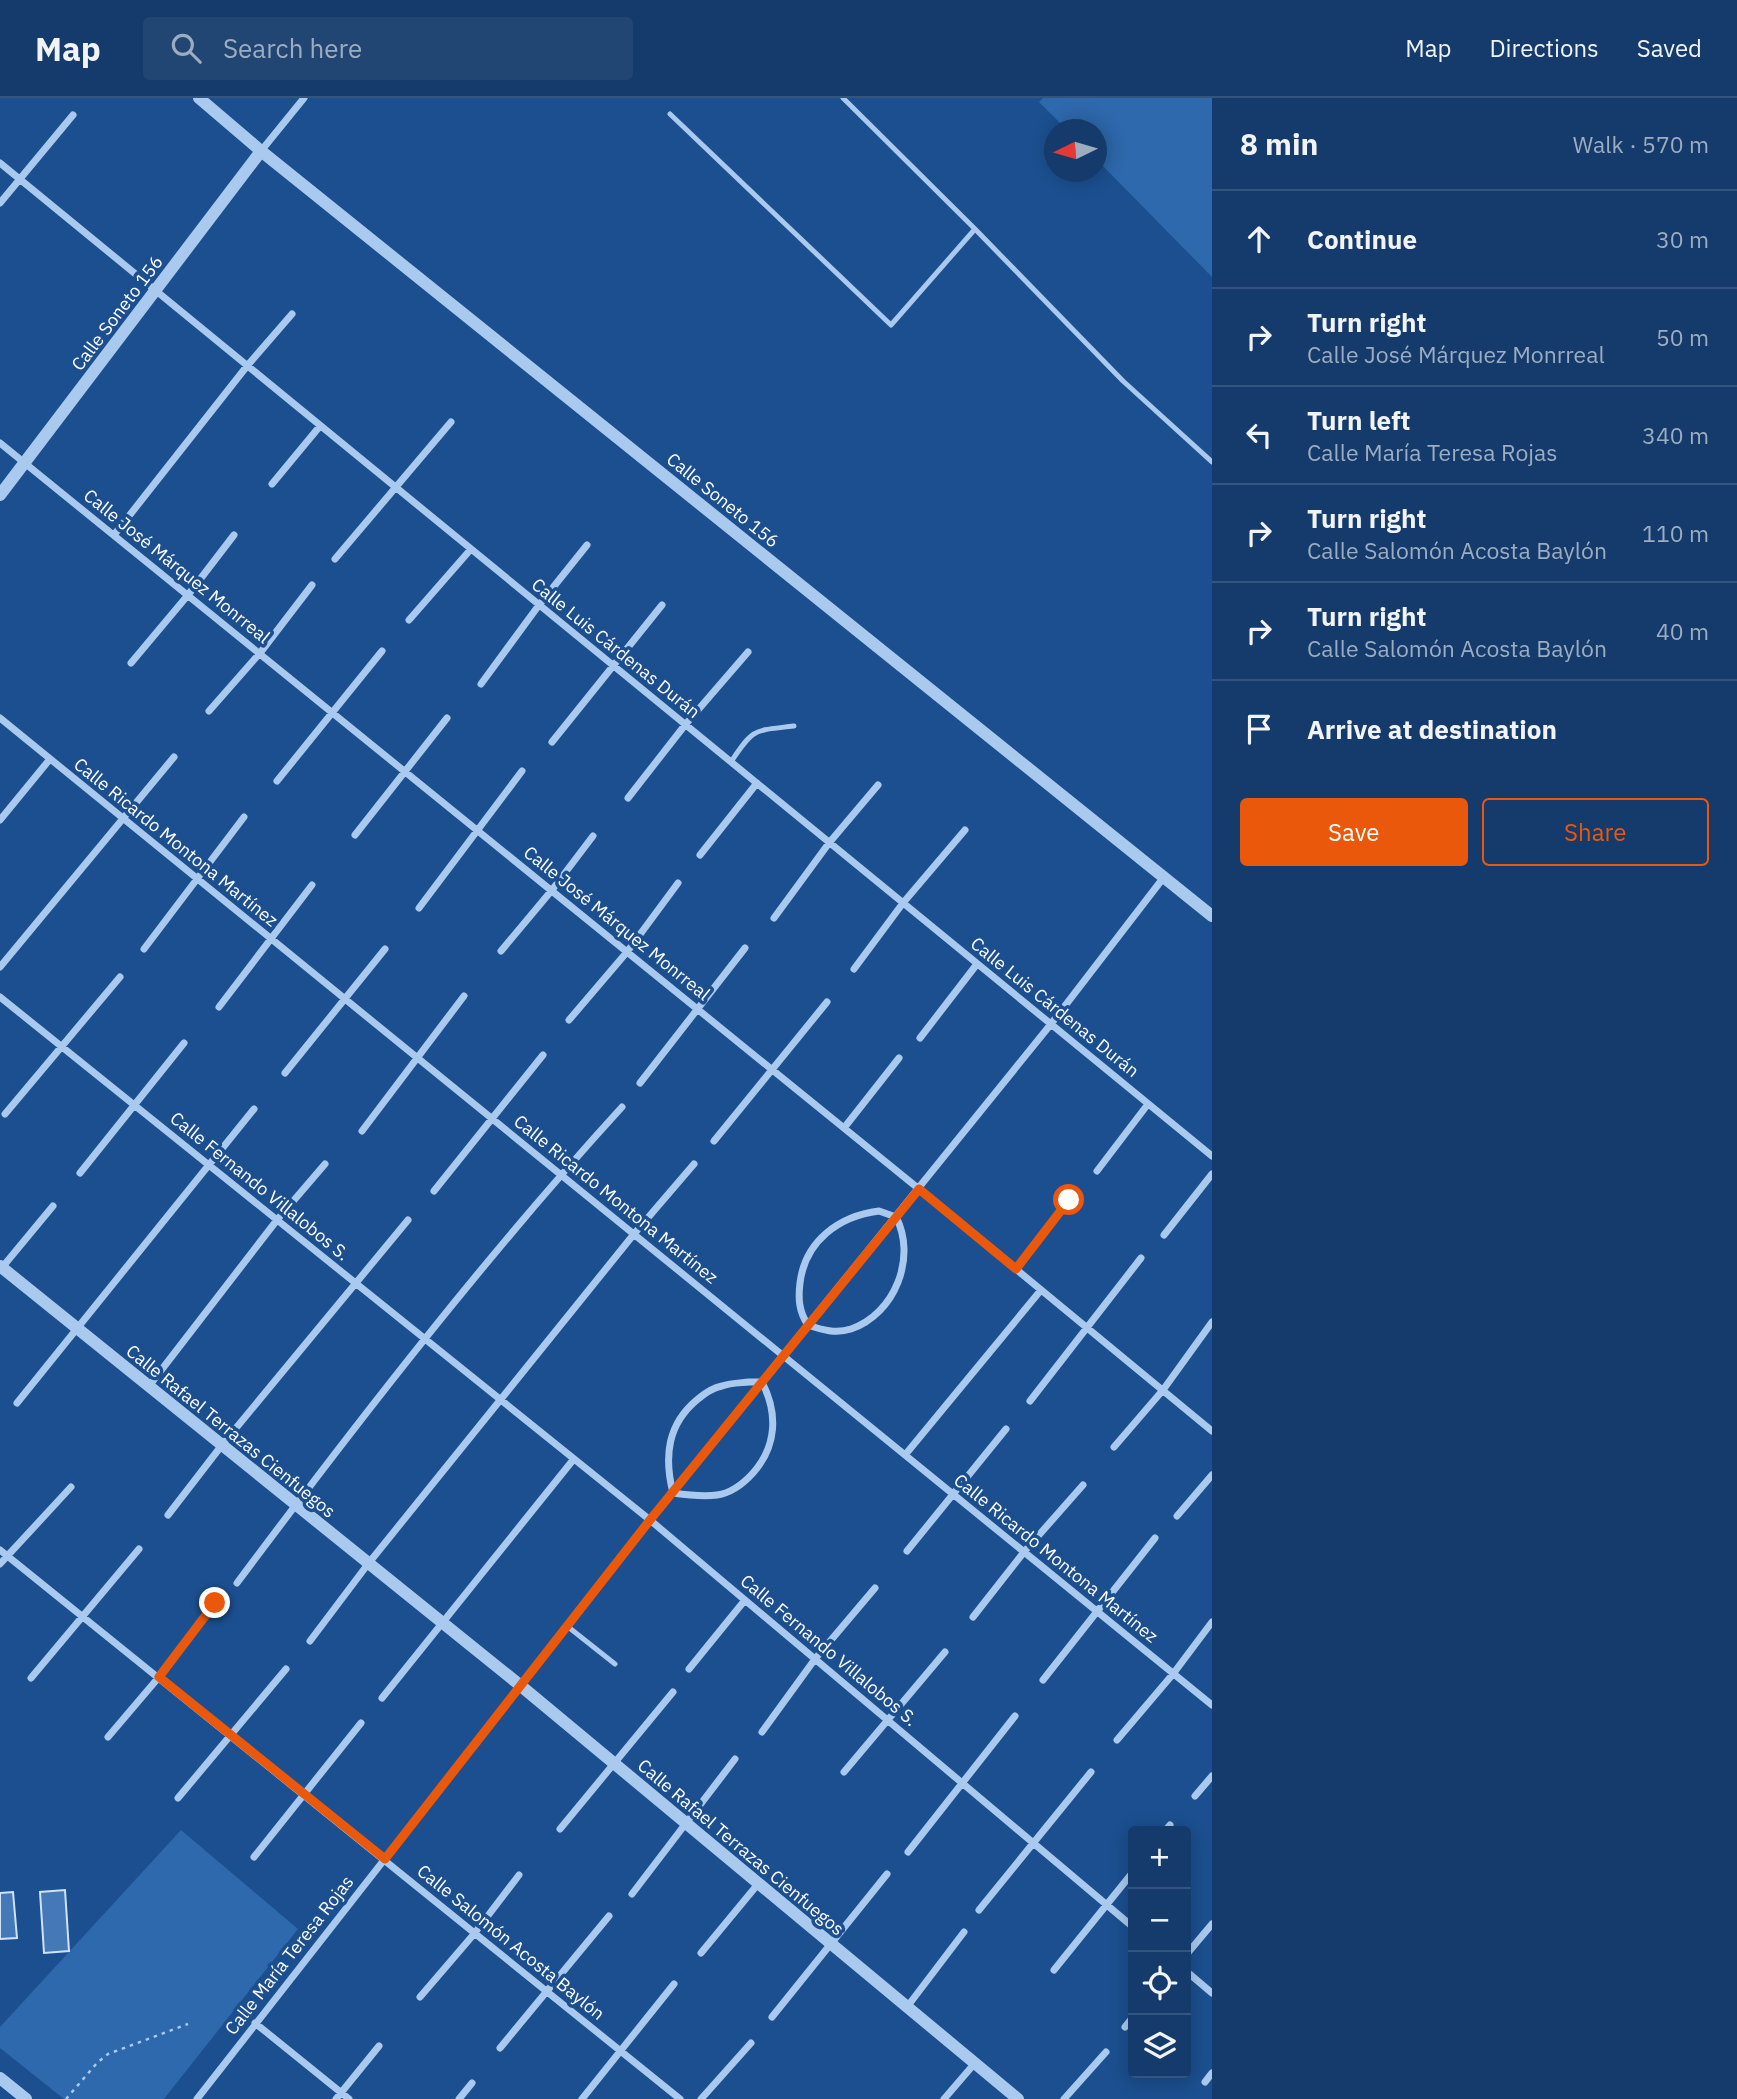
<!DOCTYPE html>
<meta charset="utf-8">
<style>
:root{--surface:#143b6b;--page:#214673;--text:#f1f3f6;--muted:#9dadc1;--line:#33557e;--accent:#ea580c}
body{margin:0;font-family:"IBM Plex Sans",sans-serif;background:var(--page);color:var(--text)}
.controls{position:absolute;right:21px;bottom:21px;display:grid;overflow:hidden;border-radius:7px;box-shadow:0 4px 18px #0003}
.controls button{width:63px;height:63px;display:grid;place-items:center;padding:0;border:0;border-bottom:2px solid var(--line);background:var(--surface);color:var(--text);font:35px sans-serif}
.compass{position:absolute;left:1044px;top:21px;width:63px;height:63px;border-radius:50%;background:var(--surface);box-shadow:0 4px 18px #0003;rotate:265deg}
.stop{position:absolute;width:21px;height:21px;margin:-16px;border:5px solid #ea580c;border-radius:50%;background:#fff}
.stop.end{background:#ea580c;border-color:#fff;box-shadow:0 2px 7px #0008}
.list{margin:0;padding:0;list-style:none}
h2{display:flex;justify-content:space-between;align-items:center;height:91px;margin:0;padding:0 28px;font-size:30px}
h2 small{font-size:23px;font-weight:400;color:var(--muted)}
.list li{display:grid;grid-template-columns:46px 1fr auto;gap:21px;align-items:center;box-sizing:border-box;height:98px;padding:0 28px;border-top:2px solid var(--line)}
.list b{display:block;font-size:26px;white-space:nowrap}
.list p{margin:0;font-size:23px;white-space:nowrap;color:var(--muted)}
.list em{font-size:23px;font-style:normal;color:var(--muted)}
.actions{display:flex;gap:14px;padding:21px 28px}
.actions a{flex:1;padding:16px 0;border:2px solid var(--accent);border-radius:7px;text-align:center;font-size:24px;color:var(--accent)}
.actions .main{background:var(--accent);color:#fff}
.icon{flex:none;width:38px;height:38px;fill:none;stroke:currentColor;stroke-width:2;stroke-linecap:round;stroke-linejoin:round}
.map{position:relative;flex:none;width:1212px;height:2001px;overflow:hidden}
header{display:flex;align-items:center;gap:42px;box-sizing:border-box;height:98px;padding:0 35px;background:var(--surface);border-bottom:2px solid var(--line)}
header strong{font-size:33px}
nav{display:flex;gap:38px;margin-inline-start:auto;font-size:24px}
.search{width:490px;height:63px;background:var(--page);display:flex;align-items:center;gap:18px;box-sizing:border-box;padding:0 24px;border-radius:7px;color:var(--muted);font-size:26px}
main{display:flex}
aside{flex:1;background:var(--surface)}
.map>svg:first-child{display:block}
.green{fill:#2e69ad}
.building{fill:#4478b7;stroke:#cfe3fa;stroke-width:2}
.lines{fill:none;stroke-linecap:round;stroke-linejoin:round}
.path{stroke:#a9c9ee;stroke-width:2.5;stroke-dasharray:3.5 5;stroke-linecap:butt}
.service{stroke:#a9c9ee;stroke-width:5}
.minor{stroke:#a9c9ee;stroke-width:7}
.tertiary{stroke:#a9c9ee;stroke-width:12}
.route{stroke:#ea580c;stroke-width:9}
.labels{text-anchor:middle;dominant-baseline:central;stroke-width:7;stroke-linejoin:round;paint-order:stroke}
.street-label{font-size:18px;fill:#fff;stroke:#1b4f8f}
</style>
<header>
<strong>Map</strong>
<div class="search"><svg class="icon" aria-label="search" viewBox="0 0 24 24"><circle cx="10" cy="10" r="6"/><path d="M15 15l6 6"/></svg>Search here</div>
<nav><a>Map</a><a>Directions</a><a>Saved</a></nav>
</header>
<main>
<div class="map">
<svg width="1212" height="2001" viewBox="0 0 1212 2001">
<rect width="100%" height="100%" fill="#1b4f8f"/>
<path class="green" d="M1043 0H1212V179L1097 62 1096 32 1066 31 1039 4Z
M181 1732 298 1831 164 2001H64L0 1950V1929Z"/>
<path class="building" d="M65 1792 69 1853 44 1855 40 1794Z
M13 1794 17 1840 0 1841V1795Z"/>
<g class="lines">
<path class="path" d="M66 2001 97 1965 108 1956 188 1926"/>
<path class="service" d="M670 16 891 227 975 131 843 0
M975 131 1123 283 1212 364
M731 664C754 629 754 633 794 628
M567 1528 615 1566"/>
<path class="minor" d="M261 53 304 0
M0 65 1212 1058
M0 105 73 17
M0 345 919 1091 1212 1333
M272 386 320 328
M114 437 247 268 292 216
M335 461 451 324
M409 522 471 451
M131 565 188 497 234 437
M481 586 539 507 587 447
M209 613 260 555 312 487
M0 620 1212 1607
M552 644 662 507
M277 683 382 553
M628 700 685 627 748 554
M0 722 50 661
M355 737 447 620
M700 757 757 685
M419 810 522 673
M774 820 829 745 878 687
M144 851 244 719
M501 853 552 792 593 738
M0 869 174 659
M854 871 903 805 965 732
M0 899 650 1422 1133 1829
M219 909 312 787
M569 922 627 854 678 785
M920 940 977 866
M285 975 385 851
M640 985 745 850
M5 1016 120 879
M844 1030 899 960
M362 1033 464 898
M714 1043 827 904
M1097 1073 1148 1006
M80 1075 184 945
M434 1093 543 957
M879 1113 896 1119C917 1159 895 1216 851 1231 836 1236 822 1232 808 1227 799 1214 798 1201 800 1185 805 1143 839 1118 879 1113Z
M1164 1137 1212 1076
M1016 1171 1069 1102
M0 1172 53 1108
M749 1284H762C778 1315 777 1348 753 1375 744 1385 731 1395 717 1397 703 1399 687 1397 673 1395 664 1359 667 1326 698 1301 705 1295 712 1290 722 1288 730 1285 740 1285 749 1284Z
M149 1288 277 1122 325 1066
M1030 1303 1141 1160
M17 1305 254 1011
M1114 1349 1163 1292 1212 1224
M905 1357 1041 1192
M168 1417 222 1347 408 1122
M1177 1418 1212 1377
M0 1452 680 2001
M907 1453 1006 1331
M0 1466 71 1389
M237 1485C358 1323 486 1158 622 1009
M973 1519 1024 1454 1083 1387
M310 1543 368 1466 634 1136 694 1066
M689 1571 745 1502
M31 1580 139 1451
M1043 1582 1155 1440
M382 1600 573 1362
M762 1634 815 1561 875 1490
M108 1639 159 1579 215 1505
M1117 1642 1173 1576 1212 1524
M844 1674 945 1554
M1195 1698 1212 1678
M178 1700 286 1571
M560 1731 673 1594
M1165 1733 1170 1727
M908 1754 1015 1618
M254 1759 361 1625
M632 1796 735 1661
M979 1812 1091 1674
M701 1855 758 1786
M1186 1857 1212 1826
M1054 1872 1133 1774
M1186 1873 1212 1895
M420 1899 474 1836 519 1777
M907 1909 964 1834
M772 1919 887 1776
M255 1925 349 2001
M1125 1929 1133 1919
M500 1950 609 1818
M1205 1984 1212 1975
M197 2001 650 1422 1051 926 1164 779
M336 2001 379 1948
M459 2001 472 1985
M582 2001 674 1886
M701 2001 751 1945
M944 2001 975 1965
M1064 2001 1106 1954"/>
<path class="tertiary" d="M199 0 261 53 1212 818
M0 397 261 53
M0 1168 521 1588 1018 2001
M0 1980 26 2001"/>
</g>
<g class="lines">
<path class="route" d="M215 1505 159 1579 385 1761 650 1422 919 1091 1016 1171 1069 1102"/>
</g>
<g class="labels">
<g class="street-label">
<text transform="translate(117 215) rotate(-53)">Calle Soneto 156</text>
<text transform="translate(723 402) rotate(39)">Calle Soneto 156</text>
<text transform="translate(177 468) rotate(39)">Calle José Márquez Monrreal</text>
<text transform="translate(616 550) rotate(39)">Calle Luis Cárdenas Durán</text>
<text transform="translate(176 744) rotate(39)">Calle Ricardo Montona Martínez</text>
<text transform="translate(617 825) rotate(39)">Calle José Márquez Monrreal</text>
<text transform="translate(1055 909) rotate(39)">Calle Luis Cárdenas Durán</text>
<text transform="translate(260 1088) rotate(39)">Calle Fernando Villalobos S.</text>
<text transform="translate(616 1101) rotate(39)">Calle Ricardo Montona Martínez</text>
<text transform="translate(231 1333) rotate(39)">Calle Rafael Terrazas Cienfuegos</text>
<text transform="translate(1056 1460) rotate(39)">Calle Ricardo Montona Martínez</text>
<text transform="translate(829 1552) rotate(40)">Calle Fernando Villalobos S.</text>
<text transform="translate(741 1749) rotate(40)">Calle Rafael Terrazas Cienfuegos</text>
<text transform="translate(511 1844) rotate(39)">Calle Salomón Acosta Baylón</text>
<text transform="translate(289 1857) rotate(-52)">Calle María Teresa Rojas</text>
</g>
</g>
</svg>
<div class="controls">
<button>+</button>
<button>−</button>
<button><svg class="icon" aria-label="locate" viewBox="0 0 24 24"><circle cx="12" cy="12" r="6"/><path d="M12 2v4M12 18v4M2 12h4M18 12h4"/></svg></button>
<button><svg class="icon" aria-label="layers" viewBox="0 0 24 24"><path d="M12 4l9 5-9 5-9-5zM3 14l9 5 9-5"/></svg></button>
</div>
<svg class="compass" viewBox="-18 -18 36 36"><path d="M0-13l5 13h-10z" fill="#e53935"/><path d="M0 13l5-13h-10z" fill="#9dadc1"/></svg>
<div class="stop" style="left:1069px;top:1102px"></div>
<div class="stop end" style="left:215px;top:1505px"></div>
</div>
<aside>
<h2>8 min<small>Walk · 570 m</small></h2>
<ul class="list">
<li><svg class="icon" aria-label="ahead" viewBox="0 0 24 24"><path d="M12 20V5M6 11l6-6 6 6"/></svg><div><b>Continue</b></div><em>30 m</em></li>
<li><svg class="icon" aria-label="right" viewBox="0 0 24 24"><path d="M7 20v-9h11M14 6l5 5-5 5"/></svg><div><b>Turn right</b><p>Calle José Márquez Monrreal</p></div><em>50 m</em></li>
<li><svg class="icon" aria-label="left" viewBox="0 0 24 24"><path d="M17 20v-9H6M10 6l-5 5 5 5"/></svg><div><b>Turn left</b><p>Calle María Teresa Rojas</p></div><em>340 m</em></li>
<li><svg class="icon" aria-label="right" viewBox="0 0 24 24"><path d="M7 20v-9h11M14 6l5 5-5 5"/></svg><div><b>Turn right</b><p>Calle Salomón Acosta Baylón</p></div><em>110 m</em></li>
<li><svg class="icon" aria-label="right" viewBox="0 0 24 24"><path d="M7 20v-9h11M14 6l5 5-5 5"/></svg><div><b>Turn right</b><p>Calle Salomón Acosta Baylón</p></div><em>40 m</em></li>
<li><svg class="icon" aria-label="arrive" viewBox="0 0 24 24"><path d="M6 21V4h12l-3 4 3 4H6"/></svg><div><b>Arrive at destination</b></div></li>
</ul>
<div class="actions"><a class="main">Save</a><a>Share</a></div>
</aside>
</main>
